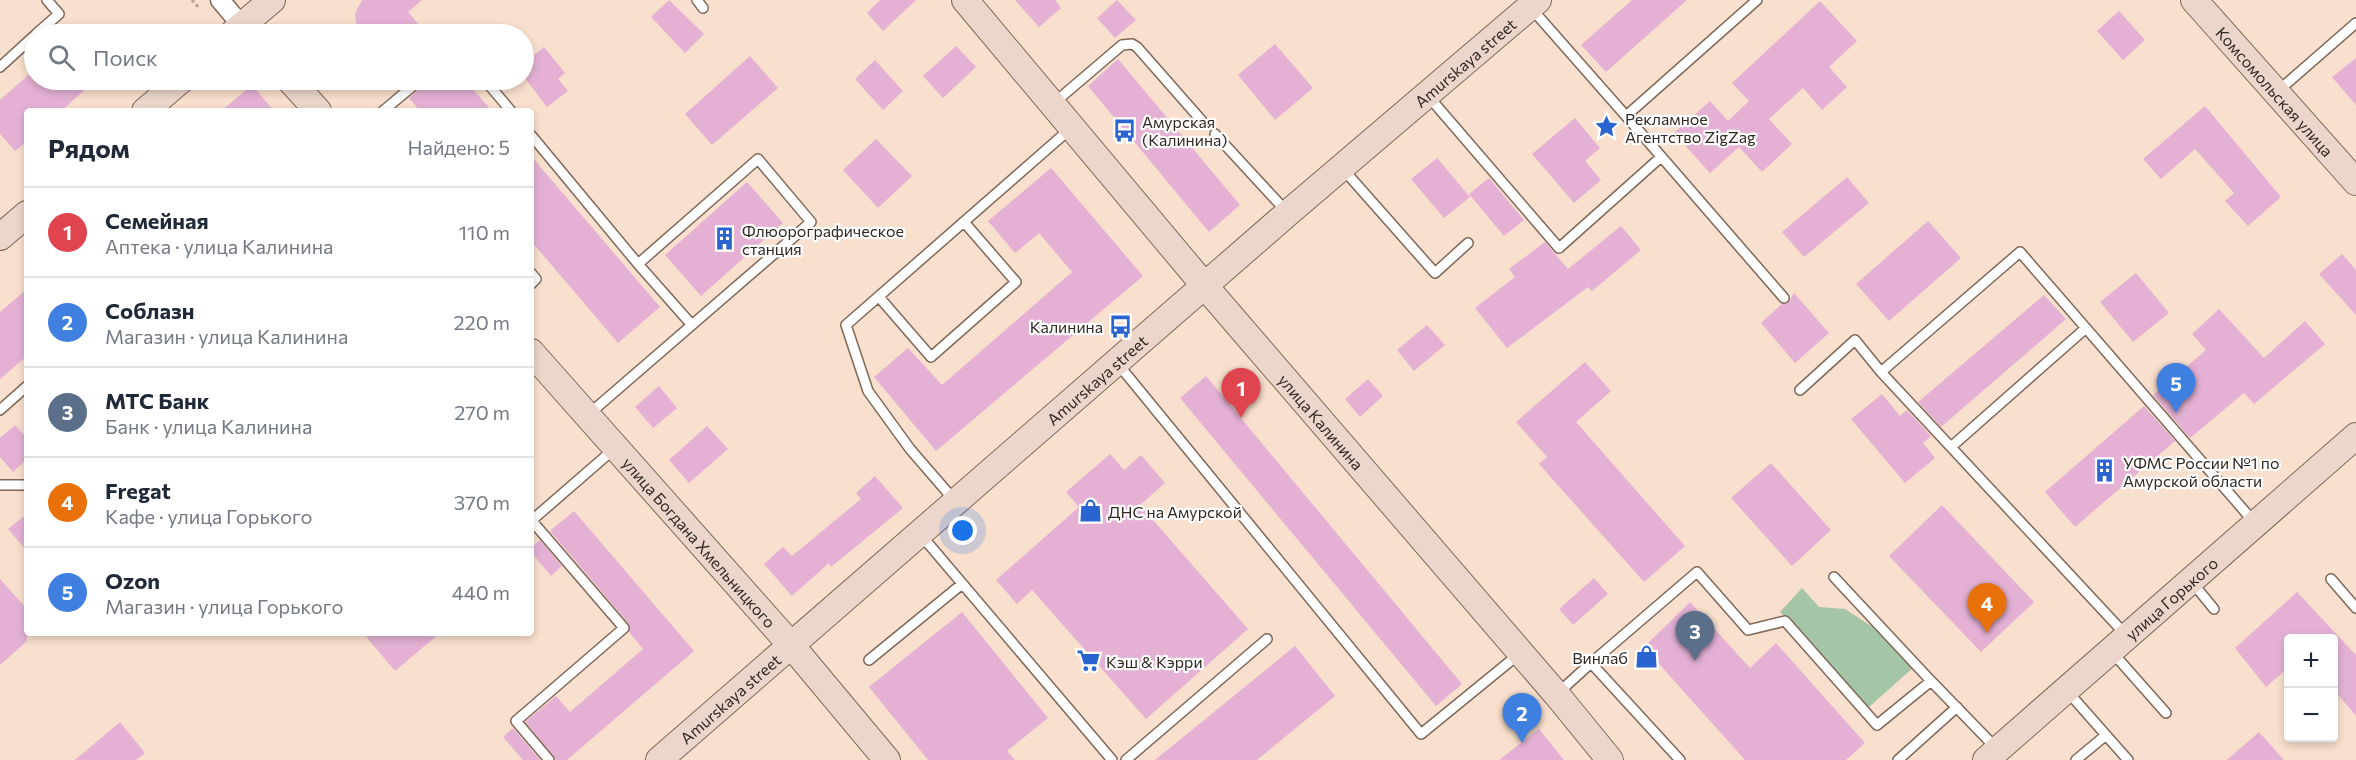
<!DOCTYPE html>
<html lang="ru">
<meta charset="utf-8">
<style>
:root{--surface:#fff;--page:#f6f6f7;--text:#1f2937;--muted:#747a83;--line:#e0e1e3;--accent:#0b8043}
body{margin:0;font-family:Commissioner,sans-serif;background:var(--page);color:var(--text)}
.controls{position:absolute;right:18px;bottom:18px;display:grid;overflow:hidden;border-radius:6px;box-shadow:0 3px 9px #0003}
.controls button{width:54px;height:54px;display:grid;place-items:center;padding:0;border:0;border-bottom:2px solid var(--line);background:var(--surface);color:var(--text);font:30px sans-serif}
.you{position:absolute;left:963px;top:531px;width:21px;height:21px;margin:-15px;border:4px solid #fff;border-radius:50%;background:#1a73e8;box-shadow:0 0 0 9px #1a73e833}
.badge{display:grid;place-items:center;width:39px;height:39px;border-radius:50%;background:var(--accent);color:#fff;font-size:20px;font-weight:700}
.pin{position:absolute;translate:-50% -50px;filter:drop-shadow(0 2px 3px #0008)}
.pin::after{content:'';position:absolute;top:32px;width:21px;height:18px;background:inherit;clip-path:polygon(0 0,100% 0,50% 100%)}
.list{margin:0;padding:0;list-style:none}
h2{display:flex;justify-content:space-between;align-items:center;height:78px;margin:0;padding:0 24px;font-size:26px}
h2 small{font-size:20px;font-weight:400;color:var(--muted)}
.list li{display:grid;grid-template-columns:39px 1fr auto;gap:18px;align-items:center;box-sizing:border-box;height:90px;padding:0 24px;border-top:2px solid var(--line)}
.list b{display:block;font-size:22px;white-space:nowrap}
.list p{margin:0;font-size:20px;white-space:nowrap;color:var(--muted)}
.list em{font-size:20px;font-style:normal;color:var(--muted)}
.icon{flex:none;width:33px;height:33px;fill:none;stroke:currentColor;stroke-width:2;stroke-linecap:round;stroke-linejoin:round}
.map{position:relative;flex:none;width:2356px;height:760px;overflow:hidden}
.search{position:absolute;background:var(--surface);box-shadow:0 3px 9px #0003;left:24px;top:24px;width:510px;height:66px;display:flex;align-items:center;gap:15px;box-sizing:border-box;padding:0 21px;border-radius:33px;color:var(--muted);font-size:22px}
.panel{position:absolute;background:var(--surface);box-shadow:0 3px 9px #0003;left:24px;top:108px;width:510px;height:528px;border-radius:6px}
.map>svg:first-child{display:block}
.green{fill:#a4c6a7}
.building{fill:#e4b1d4}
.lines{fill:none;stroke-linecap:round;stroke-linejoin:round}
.lane-casing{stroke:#7f6858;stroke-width:12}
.street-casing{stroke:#7f6858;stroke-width:21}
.secondary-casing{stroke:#7f6858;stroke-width:28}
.path{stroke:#b5a192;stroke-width:3;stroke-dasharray:3 3;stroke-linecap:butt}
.lane{stroke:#fff;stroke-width:9}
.street{stroke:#fff;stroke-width:18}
.secondary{stroke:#ecd6cb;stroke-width:26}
.labels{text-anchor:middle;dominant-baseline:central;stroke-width:4.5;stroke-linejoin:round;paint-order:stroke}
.street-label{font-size:16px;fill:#312821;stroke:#fff}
.poi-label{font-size:16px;fill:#312821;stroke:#fff;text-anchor:start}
</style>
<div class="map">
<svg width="2356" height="760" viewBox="0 0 2356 760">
<rect width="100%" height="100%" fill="#f9dfcd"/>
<path class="green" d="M1802 588 1819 607 1845 609 1885 635 1914 667 1869 707 1780 612Z"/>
<path class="building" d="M362 0H422L408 12 427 34H357L355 14Z
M669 0 704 34 685 53 651 17Z
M880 0H916L883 31 867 13Z
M1015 0H1055L1061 8 1039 27Z
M1117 0 1136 20 1115 38 1097 18Z
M1632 0H1687L1606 72 1581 45Z
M1820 1 1857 41 1829 67 1847 87 1822 110 1803 88 1769 119 1792 144 1762 172 1739 147 1710 173 1674 133 1710 101 1728 121 1749 101 1732 83Z
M2119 11 2145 40 2123 60 2097 31Z
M1275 44 1313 88 1275 120 1238 75Z
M956 46 976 67 943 98 923 76Z
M544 47 565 73 558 79 568 91 547 107 524 77V63Z
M750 56 778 88 712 145 685 114Z
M2356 58V105L2332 77Z
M1118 59 1240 205 1209 232 1088 86Z
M875 60 903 91 883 110 855 79Z
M34 70V80H96L61 111H27V141L15 151 0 134V100Z
M427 80H465L492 111H420L409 98 424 85Z
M252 85 274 111H221Z
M2205 106 2281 197 2248 226 2225 201 2234 193 2195 149 2161 179 2143 159Z
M1575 118 1600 148 1585 161 1601 180 1574 203 1532 154Z
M876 139 912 176 878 208 843 170Z
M531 156 660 307 618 343 531 241Z
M1437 158 1470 197 1444 218 1411 179Z
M1051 168 1143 276 936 451 874 377 908 348 942 385 1072 272 1039 233 1015 253 988 221Z
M1847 177 1869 203 1804 257 1782 232Z
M1489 178 1524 220 1504 236 1469 194Z
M747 182 783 223 701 296 665 255Z
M1928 221 1961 258 1889 321 1856 284Z
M1621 226 1641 250 1592 291 1588 287 1507 348 1475 308 1515 277 1509 269 1545 242 1568 269Z
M2342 254 2356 270V315L2319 274Z
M2136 273 2169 313 2133 342 2100 302Z
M27 289V356L0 379V312Z
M1794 293 1829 333 1795 363 1761 323 1782 304 1788 303Z
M2044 295 2066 319 1941 427 1918 402Z
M2219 309 2264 358 2305 321 2325 344 2254 404 2244 393 2190 438 2153 395 2206 350 2192 334Z
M1427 325 1445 345 1414 371 1397 350Z
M1585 362 1611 391 1576 422 1685 546 1644 582 1539 464 1547 457 1516 422Z
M1206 376 1462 684 1436 706 1180 398Z
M1368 379 1383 396 1360 417 1345 399Z
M659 386 677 408 653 428 635 407Z
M1882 394 1900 416 1907 410 1931 436 1923 443 1935 458 1905 483 1851 419Z
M2144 406 2175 441 2075 527 2045 492Z
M15 425 27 438V459L13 472 0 457V438Z
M707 426 728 449 689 483 669 460Z
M1110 454 1124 470 1141 455 1165 483 1140 505 1248 629 1146 719 1032 590 1017 604 996 580 1079 507 1066 492Z
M1771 463 1831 530 1792 566 1731 498Z
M875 476 903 508 831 567 829 563 792 596 764 564 783 547 792 556 861 499 856 493Z
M1942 505 2034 602 1981 652 1889 556Z
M574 511 694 651 567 760H556L525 722 556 696 570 712 643 649 629 632V624L550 531Z
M27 514V551L8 529Z
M540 540 562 566 551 576 531 552V548Z
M1594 578 1608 594 1573 625 1559 609Z
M0 579 27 609V641L0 665Z
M2297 592 2356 655V716L2334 690V639H2289V667L2266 687 2235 648Z
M1690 602 1750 668 1776 643 1865 743 1846 760H1745L1644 647Z
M962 612 1048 718 1007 751 1015 760H928L869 687Z
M363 633H440L395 671Z
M1295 646 1335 696 1257 760H1155Z
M120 722 145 753 136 760H75Z
M513 728 540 760H523L503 737Z
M1539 729 1564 760H1499Z
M2259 732 2284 760H2227Z"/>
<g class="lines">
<defs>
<path id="lane" d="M697 0 703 8
M1531 8 1626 116 1757 0
M36 34 59 14 47 0
M0 67 34 36
M485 80 511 111
M2278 91 2356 23
M1429 97 1559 248 1661 157
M1054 103 1122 45 1132 44 1137 47 1202 121
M383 111 420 80
M1626 116 1784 298
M1215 134 1286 211
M531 135 638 264
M1343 169 1435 273 1468 243
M531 273 536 279 531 284
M879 297 931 357 1016 282 964 222
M1118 364 1421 734 1519 654
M1800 390 1855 340 1881 372
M0 410 27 386
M589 414 811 222 758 159 638 264 691 324
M1951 447 2086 328
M0 485H27
M955 501 910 449 868 391 846 325 1070 129
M531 521 614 449
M532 521 624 628 516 721 549 760
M921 535 1112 760
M1834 577 1931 681
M2331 579 2356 608
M2191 581 2214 609
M2125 634 1881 372 2020 252 2254 522
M2112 652 2166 713
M869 660 962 584
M1591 663 1697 572 1748 630 1785 621 1877 725 1931 681 1996 748
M2068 692 2128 760
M1558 693 1591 663 1680 760
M1126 760 1267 639
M1898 760 1957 707
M2076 760 2106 735"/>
<path id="street" d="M220 0 242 26"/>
<g id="secondary">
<path id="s1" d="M965 0 1204 285 1557 695 1610 760"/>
<path id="s2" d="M2194 0 2356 182"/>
<path d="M232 34 272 0"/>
<path d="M290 80 318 111"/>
<path d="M145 111 181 80"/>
<path d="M0 237 27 214"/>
<path id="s3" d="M531 352 791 645 887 760"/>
<path id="s4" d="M659 760 1288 213 1538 0"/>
<path id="s5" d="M1986 760 2356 436"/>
</g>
</defs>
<use href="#lane" class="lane-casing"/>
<use href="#street" class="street-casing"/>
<use href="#secondary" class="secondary-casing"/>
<path class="path" d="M192 0 200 9"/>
<use href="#lane" class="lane"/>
<use href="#street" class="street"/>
<use href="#secondary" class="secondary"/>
</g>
<defs>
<symbol id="sight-bare" viewBox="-9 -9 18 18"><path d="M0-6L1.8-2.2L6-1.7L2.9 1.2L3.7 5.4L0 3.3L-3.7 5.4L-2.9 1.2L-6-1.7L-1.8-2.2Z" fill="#2a64d1" stroke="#fff" stroke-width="2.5" paint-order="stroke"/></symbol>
<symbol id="bus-bare" viewBox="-9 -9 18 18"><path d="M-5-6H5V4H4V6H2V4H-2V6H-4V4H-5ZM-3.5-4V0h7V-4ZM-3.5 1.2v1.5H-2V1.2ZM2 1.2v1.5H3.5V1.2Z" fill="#2a64d1" stroke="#fff" stroke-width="2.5" paint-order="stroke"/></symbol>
<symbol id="building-bare" viewBox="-9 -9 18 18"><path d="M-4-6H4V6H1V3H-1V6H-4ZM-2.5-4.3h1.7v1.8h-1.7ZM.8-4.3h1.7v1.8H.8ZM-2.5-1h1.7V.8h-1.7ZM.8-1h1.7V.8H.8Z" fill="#2a64d1" stroke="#fff" stroke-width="2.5" paint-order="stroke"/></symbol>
<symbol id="shop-bare" viewBox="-9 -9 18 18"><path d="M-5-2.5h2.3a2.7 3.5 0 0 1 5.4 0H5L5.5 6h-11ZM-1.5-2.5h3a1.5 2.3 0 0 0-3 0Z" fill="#2a64d1" stroke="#fff" stroke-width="2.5" paint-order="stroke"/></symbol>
<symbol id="supermarket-bare" viewBox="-9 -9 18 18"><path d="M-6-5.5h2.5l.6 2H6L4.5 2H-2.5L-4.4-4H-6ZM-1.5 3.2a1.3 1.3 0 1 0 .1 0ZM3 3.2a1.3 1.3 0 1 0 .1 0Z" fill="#2a64d1" stroke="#fff" stroke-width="2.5" paint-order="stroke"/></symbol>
</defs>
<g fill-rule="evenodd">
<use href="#sight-bare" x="1590" y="110" width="33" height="33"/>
<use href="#bus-bare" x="1108" y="114" width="33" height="33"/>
<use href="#building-bare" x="708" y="222" width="33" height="33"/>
<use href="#bus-bare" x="1104" y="310" width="33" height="33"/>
<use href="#building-bare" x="2088" y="454" width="33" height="33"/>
<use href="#shop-bare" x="1074" y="494" width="33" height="33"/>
<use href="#shop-bare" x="1630" y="640" width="33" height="33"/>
<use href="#supermarket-bare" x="1072" y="644" width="33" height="33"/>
</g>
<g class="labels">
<g class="street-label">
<text stroke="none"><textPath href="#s4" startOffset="1066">Amurskaya street</textPath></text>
<text stroke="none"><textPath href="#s2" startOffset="122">Комсомольская улица</textPath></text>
<text stroke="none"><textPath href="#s4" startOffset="580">Amurskaya street</textPath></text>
<text stroke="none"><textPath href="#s1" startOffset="552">улица Калинина</textPath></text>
<text stroke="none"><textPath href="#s3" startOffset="254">улица Богдана Хмельницкого</textPath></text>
<text stroke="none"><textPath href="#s5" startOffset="246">улица Горького</textPath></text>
<text stroke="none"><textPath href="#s4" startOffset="94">Amurskaya street</textPath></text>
</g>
<g class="poi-label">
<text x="1625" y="118">Рекламное<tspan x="1625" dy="18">Агентство ZigZag</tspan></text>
<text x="1142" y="121">Амурская<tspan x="1142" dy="18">(Калинина)</tspan></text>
<text x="742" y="230">Флюорографическое<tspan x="742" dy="18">станция</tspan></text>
<text x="1103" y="326" text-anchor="end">Калинина</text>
<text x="2123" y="462">УФМС России №1 по<tspan x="2123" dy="18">Амурской области</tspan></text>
<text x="1108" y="511">ДНС на Амурской</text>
<text x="1628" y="657" text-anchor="end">Винлаб</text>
<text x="1106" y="661">Кэш &amp; Кэрри</text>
</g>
</g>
</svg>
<div class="controls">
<button>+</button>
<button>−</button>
</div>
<div class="you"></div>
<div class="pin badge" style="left:1241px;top:418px;background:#e0444e">1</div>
<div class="pin badge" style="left:1522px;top:743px;background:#3f7fe0">2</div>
<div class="pin badge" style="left:1695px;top:661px;background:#5c6f8a">3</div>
<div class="pin badge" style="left:1987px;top:633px;background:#e8710a">4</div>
<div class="pin badge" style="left:2176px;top:413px;background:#3f7fe0">5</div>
<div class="search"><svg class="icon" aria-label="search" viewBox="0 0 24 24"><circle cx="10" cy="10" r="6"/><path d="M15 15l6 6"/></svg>Поиск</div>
<section class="panel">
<h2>Рядом<small>Найдено: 5</small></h2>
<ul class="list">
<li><span class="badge" style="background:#e0444e">1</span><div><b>Семейная</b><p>Аптека · улица Калинина</p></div><em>110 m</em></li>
<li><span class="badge" style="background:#3f7fe0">2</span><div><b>Соблазн</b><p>Магазин · улица Калинина</p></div><em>220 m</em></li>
<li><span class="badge" style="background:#5c6f8a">3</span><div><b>МТС Банк</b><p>Банк · улица Калинина</p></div><em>270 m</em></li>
<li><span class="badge" style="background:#e8710a">4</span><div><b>Fregat</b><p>Кафе · улица Горького</p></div><em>370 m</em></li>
<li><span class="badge" style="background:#3f7fe0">5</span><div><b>Ozon</b><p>Магазин · улица Горького</p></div><em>440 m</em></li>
</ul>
</section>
</div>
